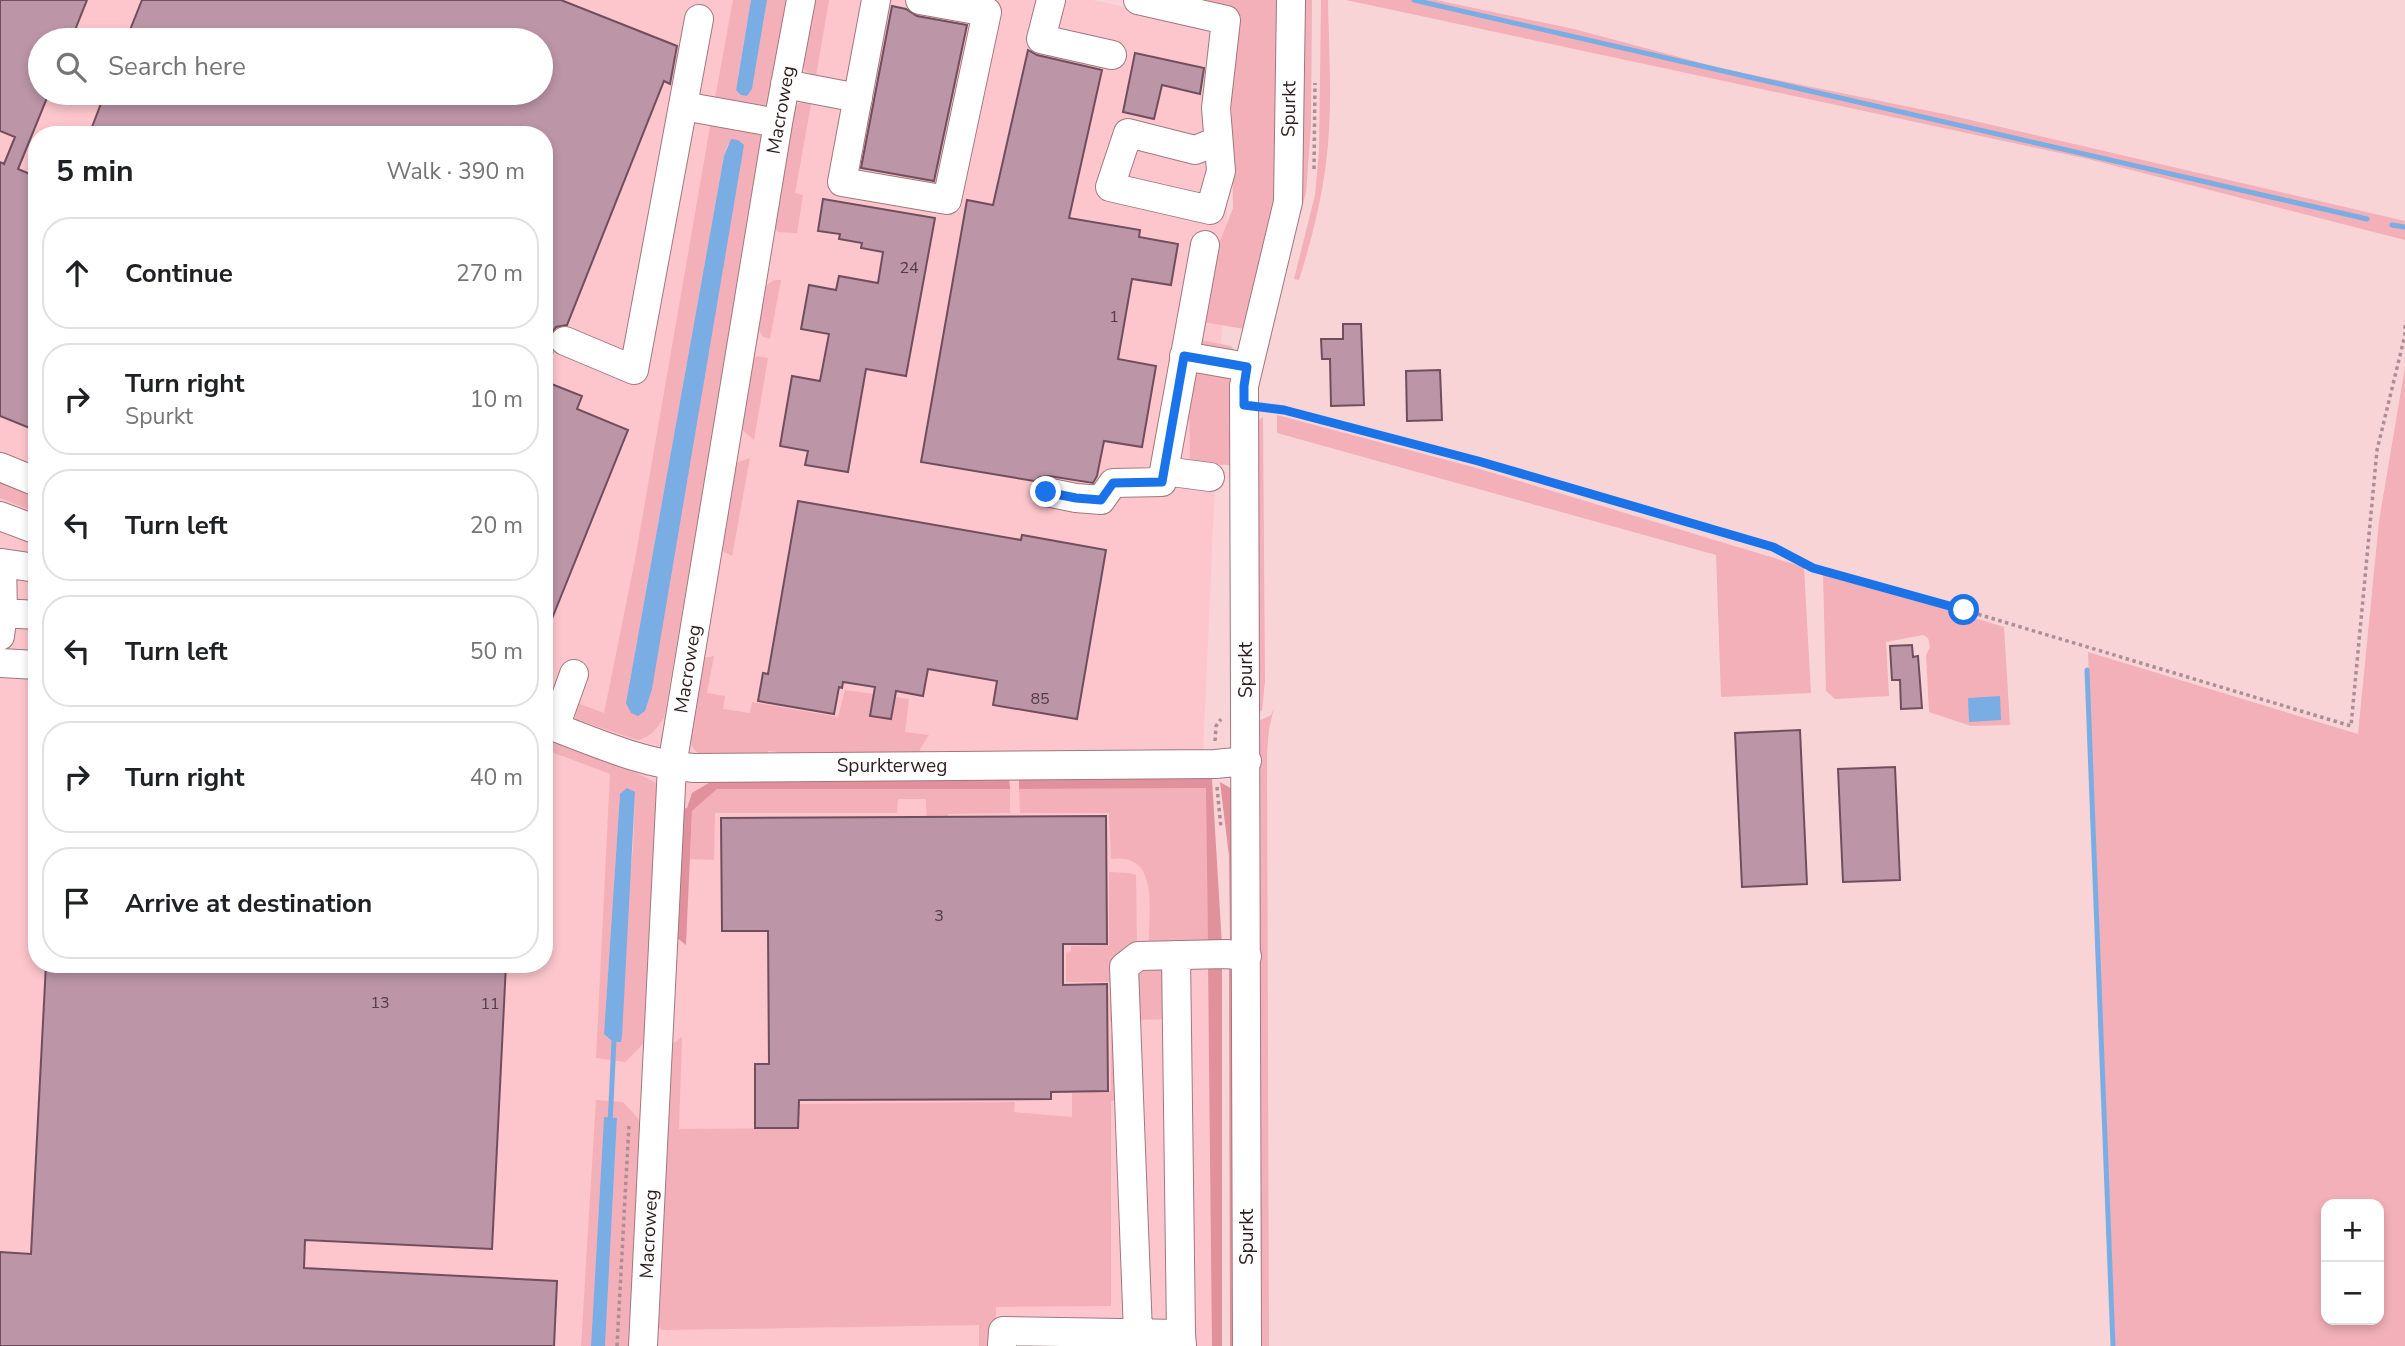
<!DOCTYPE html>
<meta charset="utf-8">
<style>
:root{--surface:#fff;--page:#f2f2f2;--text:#202124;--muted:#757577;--line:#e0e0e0}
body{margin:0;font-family:"Nunito Sans",sans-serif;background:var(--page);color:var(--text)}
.controls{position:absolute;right:21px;bottom:21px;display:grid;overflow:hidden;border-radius:14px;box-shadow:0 4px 10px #0003}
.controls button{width:63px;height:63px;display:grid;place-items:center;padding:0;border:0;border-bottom:2px solid var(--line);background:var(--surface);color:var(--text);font:35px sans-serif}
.stop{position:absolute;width:21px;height:21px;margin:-16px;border:5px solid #1a73e8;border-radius:50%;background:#fff}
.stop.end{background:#1a73e8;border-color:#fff;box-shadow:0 2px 7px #0008}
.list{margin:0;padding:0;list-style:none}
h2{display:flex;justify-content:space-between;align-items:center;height:91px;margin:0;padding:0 28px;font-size:30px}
h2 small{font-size:23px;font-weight:400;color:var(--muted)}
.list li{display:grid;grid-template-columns:46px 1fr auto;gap:21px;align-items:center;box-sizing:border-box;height:112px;margin:0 14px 14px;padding:0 14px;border:2px solid var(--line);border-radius:28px}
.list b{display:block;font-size:26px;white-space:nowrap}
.list p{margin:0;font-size:23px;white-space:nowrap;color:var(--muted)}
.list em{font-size:23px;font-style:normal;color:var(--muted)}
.icon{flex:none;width:38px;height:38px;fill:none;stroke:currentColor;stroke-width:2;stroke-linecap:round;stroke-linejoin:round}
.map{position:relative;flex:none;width:2405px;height:1346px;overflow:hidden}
.search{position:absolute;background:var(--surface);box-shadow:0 4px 10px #0003;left:28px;top:28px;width:525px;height:77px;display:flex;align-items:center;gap:18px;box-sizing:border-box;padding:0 24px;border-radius:38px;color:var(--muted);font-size:26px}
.panel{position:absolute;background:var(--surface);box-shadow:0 4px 10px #0003;left:28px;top:126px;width:525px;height:847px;border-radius:28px}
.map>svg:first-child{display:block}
.built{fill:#fcc6cc;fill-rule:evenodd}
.green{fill:#f3b0b8;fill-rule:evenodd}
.forest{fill:#e1919b}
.water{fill:#79ade4}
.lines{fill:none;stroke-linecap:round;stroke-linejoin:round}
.stream{stroke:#79ade4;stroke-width:5}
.building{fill:#bc95a6;stroke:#714e5d;stroke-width:2}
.minor-casing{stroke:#a1787c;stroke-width:30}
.path{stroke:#ac8f92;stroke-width:3.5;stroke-dasharray:3.5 3.5;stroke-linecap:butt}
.minor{stroke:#fff;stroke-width:28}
.route{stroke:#1a73e8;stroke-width:9}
.labels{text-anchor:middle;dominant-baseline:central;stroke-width:5;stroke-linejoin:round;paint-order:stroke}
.number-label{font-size:16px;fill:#523c42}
.street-label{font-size:19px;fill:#2e1e20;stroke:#fff}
</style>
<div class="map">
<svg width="2405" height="1346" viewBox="0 0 2405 1346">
<rect width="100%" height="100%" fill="#f9d4d7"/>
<path class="built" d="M0 0H1092L1235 29 1202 779 1218 1346H0ZM40 40H541V93H40ZM37 135H544V964H37Z"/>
<path class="green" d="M733 0H751L736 89 747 96 752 89 767 0H788L769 104 764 110 714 104Z
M813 0H829L816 76 806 71 801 65Z
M1188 0H1283L1277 216 1245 329 1202 322 1218 246 1233 208 1230 10Z
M1302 0H1312L1311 125 1306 193 1285 271 1283 272 1297 226 1302 197Z
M1321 0H1328C1329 54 1333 110 1326 163 1321 203 1311 242 1299 280L1294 279 1315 195 1319 151Z
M1346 0H1436L1574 29 1724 69 1949 115 2405 221V240L2088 159Z
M804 99H812L795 193 803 195 797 233 778 232 775 228 795 107Z
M711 121 762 132 763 143 664 718C656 729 651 737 638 740L575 719 577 703 604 713 635 560ZM728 144 743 145 626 703 724 156Z
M774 280H781L770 339 763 337 757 326 764 287Z
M1195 339 1231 346 1237 354 1235 465 1190 464 1189 383Z
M757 356 768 358 754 440 739 427 750 362Z
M2405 367V1346H2115L2088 652 2358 734 2379 521ZM2326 1204H2379V1320H2326Z
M1277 415 1473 467 1804 567 1811 693 1721 697 1716 555 1277 433Z
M1263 417 1265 681 1262 711 1258 712 1257 421Z
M750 458 732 556 719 549 732 464Z
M0 479 37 493V513L0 498Z
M1823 575 1916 600 2004 627 2010 725 1971 726 1929 712 1926 655 1930 647 1928 638 1923 635 1886 642 1889 696 1835 699 1826 691Z
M714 656 707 693 725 696 723 709 750 713 752 702 838 717 845 690 909 699 905 732 929 735 920 749 922 757 777 759V752L768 751V757L699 754 692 747 690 738 701 659Z
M1274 708 1269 729 1267 754 1269 1346H1262L1257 722 1271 715Z
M544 737 637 773 658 784 647 1040 625 1062 596 1058 610 774 544 749ZM635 793 633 850 610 1040 604 1034 620 794Z
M1207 788 1208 947 1149 945C1148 913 1161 852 1111 859L1109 813H1020L1019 789Z
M717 789H1010V813L948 814V843L927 842 926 799H898L897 813H715L714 860 690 859 692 811Z
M1109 872 1129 873 1136 875 1137 946 1117 1021H1110V982H1066V953L1071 951V946L1109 945Z
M1154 962 1165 971 1166 1019 1136 1020V977L1139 971Z
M1111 1034H1115L1122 1100 1111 1101V1306L996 1307 995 1346H979V1325L662 1330 656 1326 670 1046 682 1037 679 1129 798 1128 799 1104 1015 1102 1014 1112 1072 1117V1093L1111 1091Z
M596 1100 623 1102 644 1125 631 1346H605L617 1119 604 1117 591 1346H581Z"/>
<path class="forest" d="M1009 776 1010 789H717L692 811 686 945 676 937 683 809 687 808 692 793 712 781Z
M1019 776H1200L1212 779 1222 946 1208 947 1206 788 1019 789Z
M1220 782 1232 789 1237 941 1230 946 1229 856Z
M1208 964H1222V1346H1212Z
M1229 965 1238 969 1240 1346H1230Z"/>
<path class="water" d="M751 0H767L752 89 747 96 741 95 736 90Z
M731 139 738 140 744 145 652 689 645 711 638 716 631 713 626 703 724 156Z
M2000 696 2001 720 1969 722 1968 698Z
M627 788 635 792 622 1036 621 1042C613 1042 610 1040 604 1034L620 794Z
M604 1117 617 1118 605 1346H591Z"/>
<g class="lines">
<path class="stream" d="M1414 0 2367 219
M2392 225 2405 227
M2087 670 2113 1346
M610 1125 614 1040"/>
</g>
<path class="building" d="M0 0H87L71 40H40V93H49L18 169 37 177V431L0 416V162L4 164 15 137 0 131Z
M142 0H561L677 46 670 84 664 81 567 325 556 327 550 335 549 344 552 351 544 348V135H89L105 93H541V40H126Z
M892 6 906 9 917 16 967 25 934 181 861 168Z
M1028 50 1037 55 1102 70 1069 218 1140 230 1139 237 1178 244 1171 285 1132 279 1118 359 1156 366 1142 447 1104 441 1097 476 1093 483 1049 476 1040 477 1034 481 921 462 967 200 993 205Z
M1135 53 1204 68 1200 94 1162 85 1154 119 1123 112Z
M823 199 935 218 906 376 866 369 848 472 805 465 808 451 780 446 792 376 820 381 829 334 801 329 809 285 836 290 839 276 878 283 883 252 861 248 862 243 839 239 840 234 818 231Z
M1343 324H1361L1364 405 1331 406 1330 359H1322L1321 339H1343Z
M1440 370 1442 420 1407 421 1406 371Z
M544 381 582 396 577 409 628 430 545 636Z
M798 501 1021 540 1022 535 1106 550 1077 719 993 705 997 681 928 669 923 696 896 691 891 719 870 716 875 687 843 682 842 688 839 687 834 714 758 701 763 673 768 674Z
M1912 645 1913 657 1918 656 1922 708 1901 709 1900 680H1892L1890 646Z
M1800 730 1807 884 1742 887 1735 733Z
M1895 767 1900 880 1843 882 1838 769Z
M1106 816 1107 944H1063V985L1107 984 1108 1091 1051 1092V1099L799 1100 798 1128H755V1064H769L768 931H722L721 818Z
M46 964H506L492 1249 305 1240 304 1268 557 1281 554 1346H0V1252L31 1254Z"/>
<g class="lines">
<defs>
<path id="minor" d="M876 0 842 182 947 200 987 12 920 0
M1051 0 1041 39 1112 55
M1138 0 1226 20 1216 108 1221 171 1210 210 1110 187 1128 133 1195 150 1218 141
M785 84 858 98
M683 106 778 123
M565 341 634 370 699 19
M1184 356 1247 367
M0 467 37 482
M1164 471 1210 477
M1046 492 1076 498 1101 500 1113 483 1162 482 1205 245
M0 516 37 530
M3 613 37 615
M0 636 3 613 2 563 36 568
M0 663 37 665
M544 723C592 741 642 764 694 768L1215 764 1247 761
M555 727 574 674
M1176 955 1181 1334
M1138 1333 1124 967 1138 956 1226 954 1247 956
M643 1346 672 766 778 123 801 0
M1002 1346 1003 1331 1181 1334 1182 1346
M1247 1346 1244 386 1288 202 1291 0"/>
</defs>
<use href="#minor" class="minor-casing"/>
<path class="path" d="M1314 169 1315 83
M1267 406 1478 461 1773 547 1813 568 1964 610 2351 726 2377 450 2405 335V323
M1215 741 1216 726 1221 719
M1217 787 1221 828
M617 1346 629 1124"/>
<use href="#minor" class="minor"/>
</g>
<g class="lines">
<path class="route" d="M1046 492 1076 498 1101 500 1113 483 1162 482 1184 356 1247 367 1244 386V405L1284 410 1478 461 1773 547 1813 568 1964 610"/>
</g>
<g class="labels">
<g class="number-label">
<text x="909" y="268">24</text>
<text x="1114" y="317">1</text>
<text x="1040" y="699">85</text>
<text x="939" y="916">3</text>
<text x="380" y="1003">13</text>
<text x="490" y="1004">11</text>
</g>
<g class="street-label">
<text transform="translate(1289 109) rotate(-89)">Spurkt</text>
<text transform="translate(781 110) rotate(-80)">Macroweg</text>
<text transform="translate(688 669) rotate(-81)">Macroweg</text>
<text transform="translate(1246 670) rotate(-90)">Spurkt</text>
<text x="892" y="766">Spurkterweg</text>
<text transform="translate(649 1234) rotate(-87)">Macroweg</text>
<text transform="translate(1247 1237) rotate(-90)">Spurkt</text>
</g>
</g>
</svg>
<div class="controls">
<button>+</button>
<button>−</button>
</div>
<div class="stop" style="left:1964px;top:610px"></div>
<div class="stop end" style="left:1046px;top:492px"></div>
<div class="search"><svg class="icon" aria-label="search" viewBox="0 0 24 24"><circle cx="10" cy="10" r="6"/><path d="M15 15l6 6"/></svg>Search here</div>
<section class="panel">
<h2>5 min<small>Walk · 390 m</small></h2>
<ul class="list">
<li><svg class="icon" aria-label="ahead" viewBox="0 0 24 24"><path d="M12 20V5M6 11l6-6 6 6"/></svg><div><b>Continue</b></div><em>270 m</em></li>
<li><svg class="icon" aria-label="right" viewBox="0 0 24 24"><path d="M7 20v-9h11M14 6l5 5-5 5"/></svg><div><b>Turn right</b><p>Spurkt</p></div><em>10 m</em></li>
<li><svg class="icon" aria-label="left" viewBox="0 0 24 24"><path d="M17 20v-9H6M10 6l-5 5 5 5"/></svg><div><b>Turn left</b></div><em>20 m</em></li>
<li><svg class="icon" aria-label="left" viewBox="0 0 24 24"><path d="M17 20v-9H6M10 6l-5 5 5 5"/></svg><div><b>Turn left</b></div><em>50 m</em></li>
<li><svg class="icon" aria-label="right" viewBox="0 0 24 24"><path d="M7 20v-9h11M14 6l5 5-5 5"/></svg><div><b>Turn right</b></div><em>40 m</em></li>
<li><svg class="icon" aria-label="arrive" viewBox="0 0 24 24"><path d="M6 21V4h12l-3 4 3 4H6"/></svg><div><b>Arrive at destination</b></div></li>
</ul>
</section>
</div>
